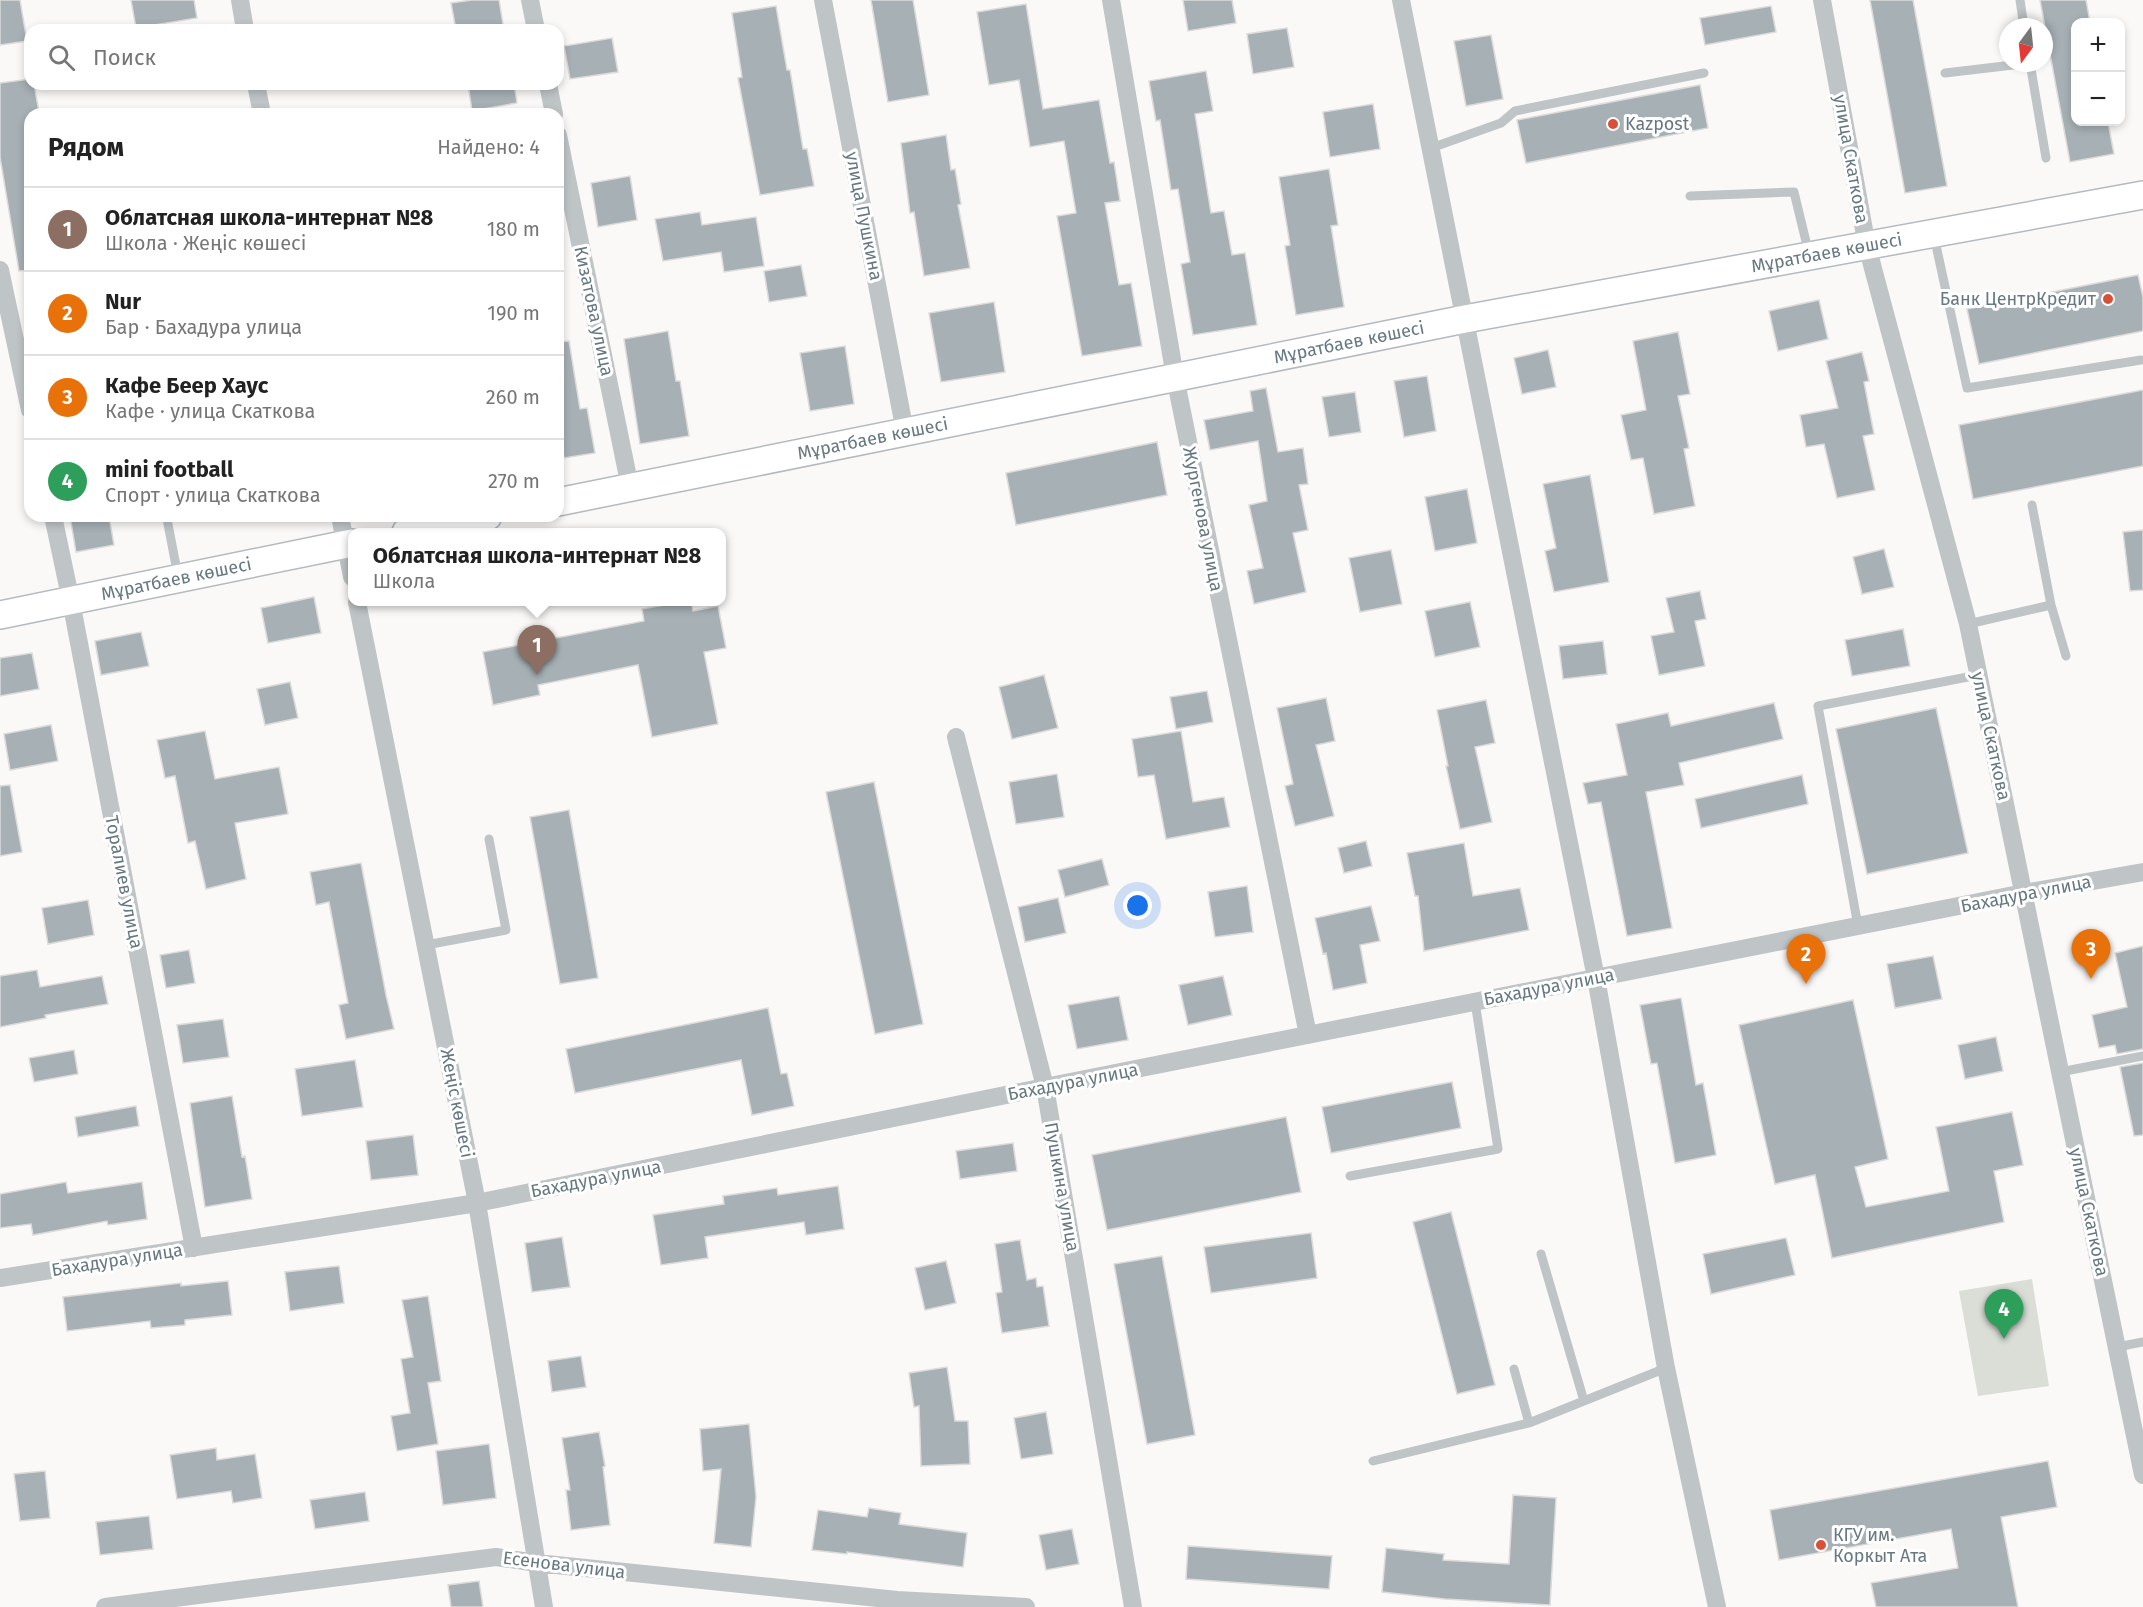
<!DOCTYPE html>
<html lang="ru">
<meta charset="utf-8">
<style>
:root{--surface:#fff;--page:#f6f6f6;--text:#222;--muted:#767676;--line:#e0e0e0;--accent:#d95038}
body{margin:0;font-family:"Fira Sans",sans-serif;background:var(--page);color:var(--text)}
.controls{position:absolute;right:18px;top:18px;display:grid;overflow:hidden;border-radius:12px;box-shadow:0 3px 9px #0003}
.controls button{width:54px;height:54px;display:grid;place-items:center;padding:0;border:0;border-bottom:2px solid var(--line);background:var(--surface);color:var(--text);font:30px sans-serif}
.compass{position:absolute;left:1999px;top:18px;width:54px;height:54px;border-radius:50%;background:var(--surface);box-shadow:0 3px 9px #0003;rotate:195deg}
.you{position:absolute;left:1138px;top:906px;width:21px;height:21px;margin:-15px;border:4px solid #fff;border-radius:50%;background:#1a73e8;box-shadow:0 0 0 9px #1a73e833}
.badge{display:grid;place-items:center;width:39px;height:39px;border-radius:50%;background:var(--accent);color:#fff;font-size:20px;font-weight:700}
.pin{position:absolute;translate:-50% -50px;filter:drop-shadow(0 2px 3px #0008)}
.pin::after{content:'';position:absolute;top:32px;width:21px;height:18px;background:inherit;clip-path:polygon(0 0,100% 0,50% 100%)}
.popup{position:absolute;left:348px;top:528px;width:378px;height:78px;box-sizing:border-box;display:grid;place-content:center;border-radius:12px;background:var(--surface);filter:drop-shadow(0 2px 4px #0005);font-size:20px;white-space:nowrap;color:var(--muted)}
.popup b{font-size:22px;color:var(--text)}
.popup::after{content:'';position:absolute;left:50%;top:100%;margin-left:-12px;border:12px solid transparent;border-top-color:var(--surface)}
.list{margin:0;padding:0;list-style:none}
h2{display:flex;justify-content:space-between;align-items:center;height:78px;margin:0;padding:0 24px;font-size:26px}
h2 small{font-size:20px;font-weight:400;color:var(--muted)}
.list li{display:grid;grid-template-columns:39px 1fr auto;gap:18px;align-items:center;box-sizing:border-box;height:84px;padding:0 24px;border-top:2px solid var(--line)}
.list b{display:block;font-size:22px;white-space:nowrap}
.list p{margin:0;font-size:20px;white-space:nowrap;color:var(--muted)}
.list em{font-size:20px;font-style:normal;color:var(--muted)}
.icon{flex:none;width:33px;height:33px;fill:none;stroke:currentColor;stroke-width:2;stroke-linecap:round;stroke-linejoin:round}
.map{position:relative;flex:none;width:2143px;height:1607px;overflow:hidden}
.search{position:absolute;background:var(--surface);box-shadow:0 3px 9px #0003;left:24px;top:24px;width:540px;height:66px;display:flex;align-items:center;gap:15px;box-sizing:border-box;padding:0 21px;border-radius:18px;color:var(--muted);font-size:22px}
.panel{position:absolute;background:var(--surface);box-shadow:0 3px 9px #0003;left:24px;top:108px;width:540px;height:414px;border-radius:18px}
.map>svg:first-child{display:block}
.green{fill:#daded7}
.building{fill:#a6b0b5;stroke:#dcdbda;stroke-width:1.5}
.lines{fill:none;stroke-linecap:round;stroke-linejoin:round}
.secondary-casing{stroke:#b4babe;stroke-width:30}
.lane{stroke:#bfc4c7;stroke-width:9}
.street{stroke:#bfc4c7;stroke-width:18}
.secondary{stroke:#fff;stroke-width:27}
.poi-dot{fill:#d95038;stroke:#fff;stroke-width:2}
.labels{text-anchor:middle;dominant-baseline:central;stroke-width:6;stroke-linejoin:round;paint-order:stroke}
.poi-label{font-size:18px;fill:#667881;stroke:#fff;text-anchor:start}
.street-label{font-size:18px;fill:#667881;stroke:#fff}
</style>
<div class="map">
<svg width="2143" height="1607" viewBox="0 0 2143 1607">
<rect width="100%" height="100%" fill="#faf9f8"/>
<path class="green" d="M2032 1279 2049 1386 1978 1396 1959 1291Z"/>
<path class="building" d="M0 0H20L27 41 0 45Z
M131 0H194L197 18 136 28Z
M472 0H499L504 30H456L451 3Z
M871 0H913L929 95 888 102Z
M1183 0H1232L1236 23 1188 31Z
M1870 0H1913L1947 186 1905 193Z
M2040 0H2086L2090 22H2076V122H2108L2114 154 2070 162Z
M1026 4 1043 109 1099 100 1110 163 1114 162 1120 201 1105 203 1119 285 1131 283 1142 346 1082 356 1057 216 1076 213 1064 141 1030 147 1019 80 989 85 977 12Z
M776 6 787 70H790L803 149H807L814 186 760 195 738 78 742 77 732 13Z
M1771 6 1776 32 1705 45 1700 18Z
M1287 28 1294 67 1253 74 1247 34Z
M1491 35 1503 99 1466 106 1454 41Z
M612 38 618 72 570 79 564 46Z
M1206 71 1213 111 1195 114 1211 213 1224 211 1232 255 1245 253 1257 325 1193 335 1181 264 1190 262 1178 189 1171 190 1160 120 1156 121 1149 81Z
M30 79V84H34L39 112 30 113V270L19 271 0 157V83Z
M468 84H514L517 103 472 111Z
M1700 85 1708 128 1526 163 1517 120Z
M1373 104 1380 149 1330 157 1323 112Z
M946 135 951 170 955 169 961 204 958 205 970 268 924 276 914 212 910 213 901 143Z
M1329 169 1338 225 1331 226 1344 307 1296 315 1285 246 1290 245 1279 177Z
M630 176 637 220 598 227 591 183Z
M700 212 702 225 756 217 764 266 724 272 721 252 663 261 655 219Z
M801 265 807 296 769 302 764 271Z
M2138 275 2143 297V331L1979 364 1967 309Z
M1819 300 1828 339 1778 351 1769 311Z
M994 302 1005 372 941 382 929 313Z
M668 331 676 381H680L689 436 640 444 624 339Z
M1678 332 1690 394 1678 396 1689 448 1684 449 1695 506 1654 514 1643 458 1631 460 1621 415 1646 410 1633 341Z
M569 341 580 409 587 408 595 453 564 458 558 420V342Z
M845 346 854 404 810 411 800 353Z
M1548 350 1556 387 1522 394 1514 358Z
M1862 352 1869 381 1864 382 1874 434 1863 436 1875 490 1837 498 1824 444 1806 447 1800 415 1838 408 1826 361Z
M1427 376 1436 431 1404 437 1394 381Z
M1266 388 1278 452 1303 448 1308 484 1299 485 1308 530 1293 533 1306 592 1254 604 1247 571 1263 568 1249 505 1267 501 1258 441 1210 450 1204 420 1253 411 1250 391Z
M2143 390V466L1973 499 1959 425Z
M1355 392 1361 432 1329 437 1322 397Z
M1157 442 1167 495 1016 525 1006 473Z
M1590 475 1609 582 1554 592 1545 551 1556 548 1543 484Z
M1467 489 1477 543 1435 551 1425 497Z
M70 516H109L114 545 76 552Z
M2143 530V590L2130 591 2123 532Z
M1884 549 1894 587 1862 594 1853 557Z
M1391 550 1402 604 1360 612 1349 558Z
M1700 591 1706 619 1695 621 1705 666 1659 675 1651 636 1674 632 1666 598Z
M314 597 321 633 268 643 261 608Z
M681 602H691L693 611 718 606 726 648 704 652 718 724 652 737 638 665 538 685 540 695 493 705 483 652 644 621 642 609Z
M1470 602 1480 647 1435 657 1425 611Z
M1903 629 1910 666 1852 676 1845 640Z
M141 632 149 666 101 675 95 641Z
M1603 641 1607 674 1563 679 1559 646Z
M32 653 39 689 0 696V658Z
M1044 675 1058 728 1012 739 999 687Z
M290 682 298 718 265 725 257 689Z
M1207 691 1213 722 1176 729 1170 697Z
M1326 698 1335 741 1316 745 1334 816 1295 826 1285 786 1293 784 1277 708Z
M1486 700 1495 743 1475 747 1492 822 1460 829 1446 766H1448L1437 710Z
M1774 703 1783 739 1679 763 1684 785 1646 792 1672 928 1627 936 1601 802 1588 804 1583 783 1627 775 1616 724 1668 713 1671 726Z
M1936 708 1968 853 1867 874 1836 729Z
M51 725 58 761 10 770 4 734Z
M205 731 215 779 279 767 288 814 235 823 246 879 206 889 195 841 188 843 175 776 165 778 157 740Z
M1181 731 1193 802 1224 797 1230 827 1166 839 1154 775 1138 777 1132 739Z
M1057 774 1064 817 1016 824 1009 782Z
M1802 775 1808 804 1701 828 1695 799Z
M874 782 923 1024 875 1034 826 792Z
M10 785 22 852 0 856V786Z
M569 810 598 978 560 984 530 817Z
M1366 841 1372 866 1344 873 1338 848Z
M1464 843 1473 896 1520 888 1529 930 1424 951 1418 896H1415L1407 853Z
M1102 859 1109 885 1065 897 1058 870Z
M361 863 386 995 394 1029 346 1039 339 1005 348 1003 329 902 316 905 310 872Z
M1247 886 1253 932 1215 937 1208 892Z
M1058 898 1066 933 1025 942 1018 907Z
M88 900 94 935 48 944 42 908Z
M1371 906 1380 941 1360 945 1367 983 1333 990 1326 953 1323 954 1315 918Z
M2143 946V1049L2117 1054 2115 1045 2099 1048 2092 1015 2127 1007 2115 953Z
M189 950 195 983 166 988 160 955Z
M1933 956 1942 999 1895 1008 1887 964Z
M37 970 40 987 102 976 108 1004 45 1015 46 1018 0 1027V976Z
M1223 976 1232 1015 1188 1025 1179 985Z
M1119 996 1128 1040 1077 1049 1068 1005Z
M1681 998 1696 1085 1703 1083 1716 1155 1675 1163 1657 1063 1651 1064 1640 1005Z
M1853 1000 1888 1159 1855 1167 1866 1207 1949 1191 1936 1127 2012 1112 2023 1165 1994 1171 2004 1222 1832 1258 1815 1175 1775 1184 1739 1025Z
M768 1008 781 1074 787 1073 794 1106 752 1115 741 1060 575 1093 566 1049Z
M223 1019 229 1057 183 1063 177 1025Z
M1996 1037 2003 1071 1965 1079 1958 1045Z
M74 1050 78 1074 34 1082 29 1058Z
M355 1060 363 1107 302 1116 295 1069Z
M2143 1063V1135L2134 1136 2120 1067Z
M1452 1082 1461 1128 1331 1153 1322 1107Z
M232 1096 242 1157 245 1156 252 1199 205 1207 190 1103Z
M136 1106 139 1126 78 1137 75 1117Z
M1286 1117 1301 1192 1107 1230 1092 1155Z
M413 1135 418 1175 371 1180 366 1141Z
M1013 1143 1017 1171 960 1179 956 1151Z
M66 1182 68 1193 142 1182 147 1219 108 1225 107 1221 33 1235 31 1224 0 1228V1194Z
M838 1186 844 1229 806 1235 804 1222 705 1237 708 1258 661 1265 653 1215 724 1204 723 1196 777 1188 778 1195Z
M1451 1212 1495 1385 1457 1394 1413 1222Z
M1311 1233 1317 1278 1211 1293 1204 1247Z
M562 1237 570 1287 532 1292 525 1243Z
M1786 1238 1795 1275 1711 1294 1703 1254Z
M1020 1240 1027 1280 1036 1278 1037 1287 1043 1286 1049 1326 1002 1333 996 1293 1002 1292 995 1244Z
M1162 1256 1195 1435 1147 1444 1114 1264Z
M946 1261 956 1303 925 1310 915 1268Z
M339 1266 344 1303 290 1311 285 1272Z
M228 1281 232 1315 185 1320V1325L151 1328 150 1321 67 1331 63 1297 181 1283V1286Z
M428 1296 441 1381 428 1383 438 1444 397 1451 391 1416 410 1413 401 1359 413 1357 402 1300Z
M581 1356 586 1387 552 1392 548 1361Z
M947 1367 955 1421H968L970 1464 921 1466 919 1406 914 1407 909 1373Z
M1046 1412 1053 1454 1021 1459 1014 1418Z
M749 1424 756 1497 751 1547 714 1543 721 1469 703 1471 700 1429Z
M599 1432 605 1466 603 1467 610 1525 571 1530 566 1490H570L562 1438Z
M489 1444 496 1498 443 1505 436 1451Z
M216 1448 217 1460 255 1454 262 1498 233 1503 231 1491 177 1499 170 1455Z
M2048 1461 2057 1507 2001 1517 2018 1607H1876L1871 1583 1958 1568 1951 1529 1779 1560 1770 1510Z
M45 1471 50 1518 20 1521 14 1474Z
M365 1492 369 1521 315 1529 310 1500Z
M1513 1495 1556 1498 1550 1605 1445 1599 1382 1592 1386 1548 1444 1554 1443 1560 1509 1564Z
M869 1508 901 1513 899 1524 967 1533 963 1567 847 1552V1554L812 1550 818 1510 867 1517Z
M149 1516 153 1549 100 1555 96 1522Z
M1072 1529 1079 1564 1046 1570 1039 1535Z
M1188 1546 1332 1556 1329 1589 1186 1579Z
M479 1581 483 1607H451L448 1585Z"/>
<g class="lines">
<defs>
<g id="secondary">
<path id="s1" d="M558 502 1465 319 2143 195"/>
<path d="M406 532 488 516"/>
<path id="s2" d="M0 615 352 543"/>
</g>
</defs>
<use href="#secondary" class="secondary-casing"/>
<path class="lane" d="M2020 0 2024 27
M2030 63 2046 158
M1945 73 2030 63
M1431 148 1501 123 1515 111 1704 73
M1690 196 1794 192 1809 254
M1934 236 1967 388 2141 360
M167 519 178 576
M2051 605 2066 656
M1968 624 2051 605 2032 505
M1858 926 1818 706 1978 675
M426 945 506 930 489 839
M2060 1072 2143 1056
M1350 1176 1498 1149 1475 1002
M1541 1254 1584 1401
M2117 1347 2143 1342
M1514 1369 1529 1423
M1373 1461 1529 1423 1666 1368"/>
<path class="street" d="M240 0 245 30
M530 0 536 30
M823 0 905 432
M1111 0 1175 377 1308 1035
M1401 0 1596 978 1666 1368 1717 1607
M1822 0 1867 246 1968 624 2143 1475
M256 84 262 114
M548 84 554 114
M558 135 630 487
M0 270 30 410
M53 516 71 601 194 1248
M340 516 352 577
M357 602 477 1203 544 1607
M956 737 1045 1087 1133 1607
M0 1278 477 1203 1045 1087 2024 893 2143 872
M105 1607 496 1557 537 1563 897 1600 1026 1607"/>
<use href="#secondary" class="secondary"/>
</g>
<g class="poi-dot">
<circle cx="1613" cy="124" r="6"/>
<circle cx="2108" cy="299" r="6"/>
<circle cx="1821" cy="1545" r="6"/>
</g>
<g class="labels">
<g class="poi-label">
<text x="1625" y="124">Kazpost</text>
<text x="2096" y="299" text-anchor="end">Банк ЦентрКредит</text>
<text x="1833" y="1535">КГУ им.<tspan x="1833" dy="21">Коркыт Ата</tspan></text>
</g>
<g class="street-label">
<text transform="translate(1851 159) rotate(80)">улица Скаткова</text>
<text transform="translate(864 216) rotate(79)">улица Пушкина</text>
<text stroke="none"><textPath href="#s1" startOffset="1293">Мұратбаев көшесі</textPath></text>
<text transform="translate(594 311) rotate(78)">Кизатова улица</text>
<text stroke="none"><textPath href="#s1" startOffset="807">Мұратбаев көшесі</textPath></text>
<text stroke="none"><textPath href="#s1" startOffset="321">Мұратбаев көшесі</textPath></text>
<text transform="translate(1203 519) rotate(79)">Жургенова улица</text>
<text stroke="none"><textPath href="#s2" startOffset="180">Мұратбаев көшесі</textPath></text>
<text transform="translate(1991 736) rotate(78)">улица Скаткова</text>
<text transform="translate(124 882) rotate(79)">Торалиев улица</text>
<text transform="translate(2026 894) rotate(-11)">Бахадура улица</text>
<text transform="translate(1549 987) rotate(-11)">Бахадура улица</text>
<text transform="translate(1073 1082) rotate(-11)">Бахадура улица</text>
<text transform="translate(457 1103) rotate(79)">Жеңіс көшесі</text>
<text transform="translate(596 1179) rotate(-11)">Бахадура улица</text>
<text transform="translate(1062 1187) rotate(80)">Пушкина улица</text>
<text transform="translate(2089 1212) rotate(78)">улица Скаткова</text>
<text transform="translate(117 1260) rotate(-9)">Бахадура улица</text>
<text transform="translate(564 1565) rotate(7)">Есенова улица</text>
</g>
</g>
</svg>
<div class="controls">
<button>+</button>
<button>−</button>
</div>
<svg class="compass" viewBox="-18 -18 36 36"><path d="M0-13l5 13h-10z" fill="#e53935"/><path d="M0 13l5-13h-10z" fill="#767676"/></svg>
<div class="you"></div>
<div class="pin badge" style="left:537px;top:675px;background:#8d6e63">1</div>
<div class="popup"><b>Облатсная школа-интернат №8</b>Школа</div>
<div class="pin badge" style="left:1806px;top:984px;background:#e8710a">2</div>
<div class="pin badge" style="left:2091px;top:979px;background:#e8710a">3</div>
<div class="pin badge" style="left:2004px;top:1339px;background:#2e9e5b">4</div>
<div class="search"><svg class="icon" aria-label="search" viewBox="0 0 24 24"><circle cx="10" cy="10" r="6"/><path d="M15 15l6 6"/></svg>Поиск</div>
<section class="panel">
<h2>Рядом<small>Найдено: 4</small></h2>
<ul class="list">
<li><span class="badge" style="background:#8d6e63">1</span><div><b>Облатсная школа-интернат №8</b><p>Школа · Жеңіс көшесі</p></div><em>180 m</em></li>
<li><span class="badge" style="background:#e8710a">2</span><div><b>Nur</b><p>Бар · Бахадура улица</p></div><em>190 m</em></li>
<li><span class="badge" style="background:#e8710a">3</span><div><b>Кафе Беер Хаус</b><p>Кафе · улица Скаткова</p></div><em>260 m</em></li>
<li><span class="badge" style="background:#2e9e5b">4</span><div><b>mini football</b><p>Спорт · улица Скаткова</p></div><em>270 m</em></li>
</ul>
</section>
</div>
